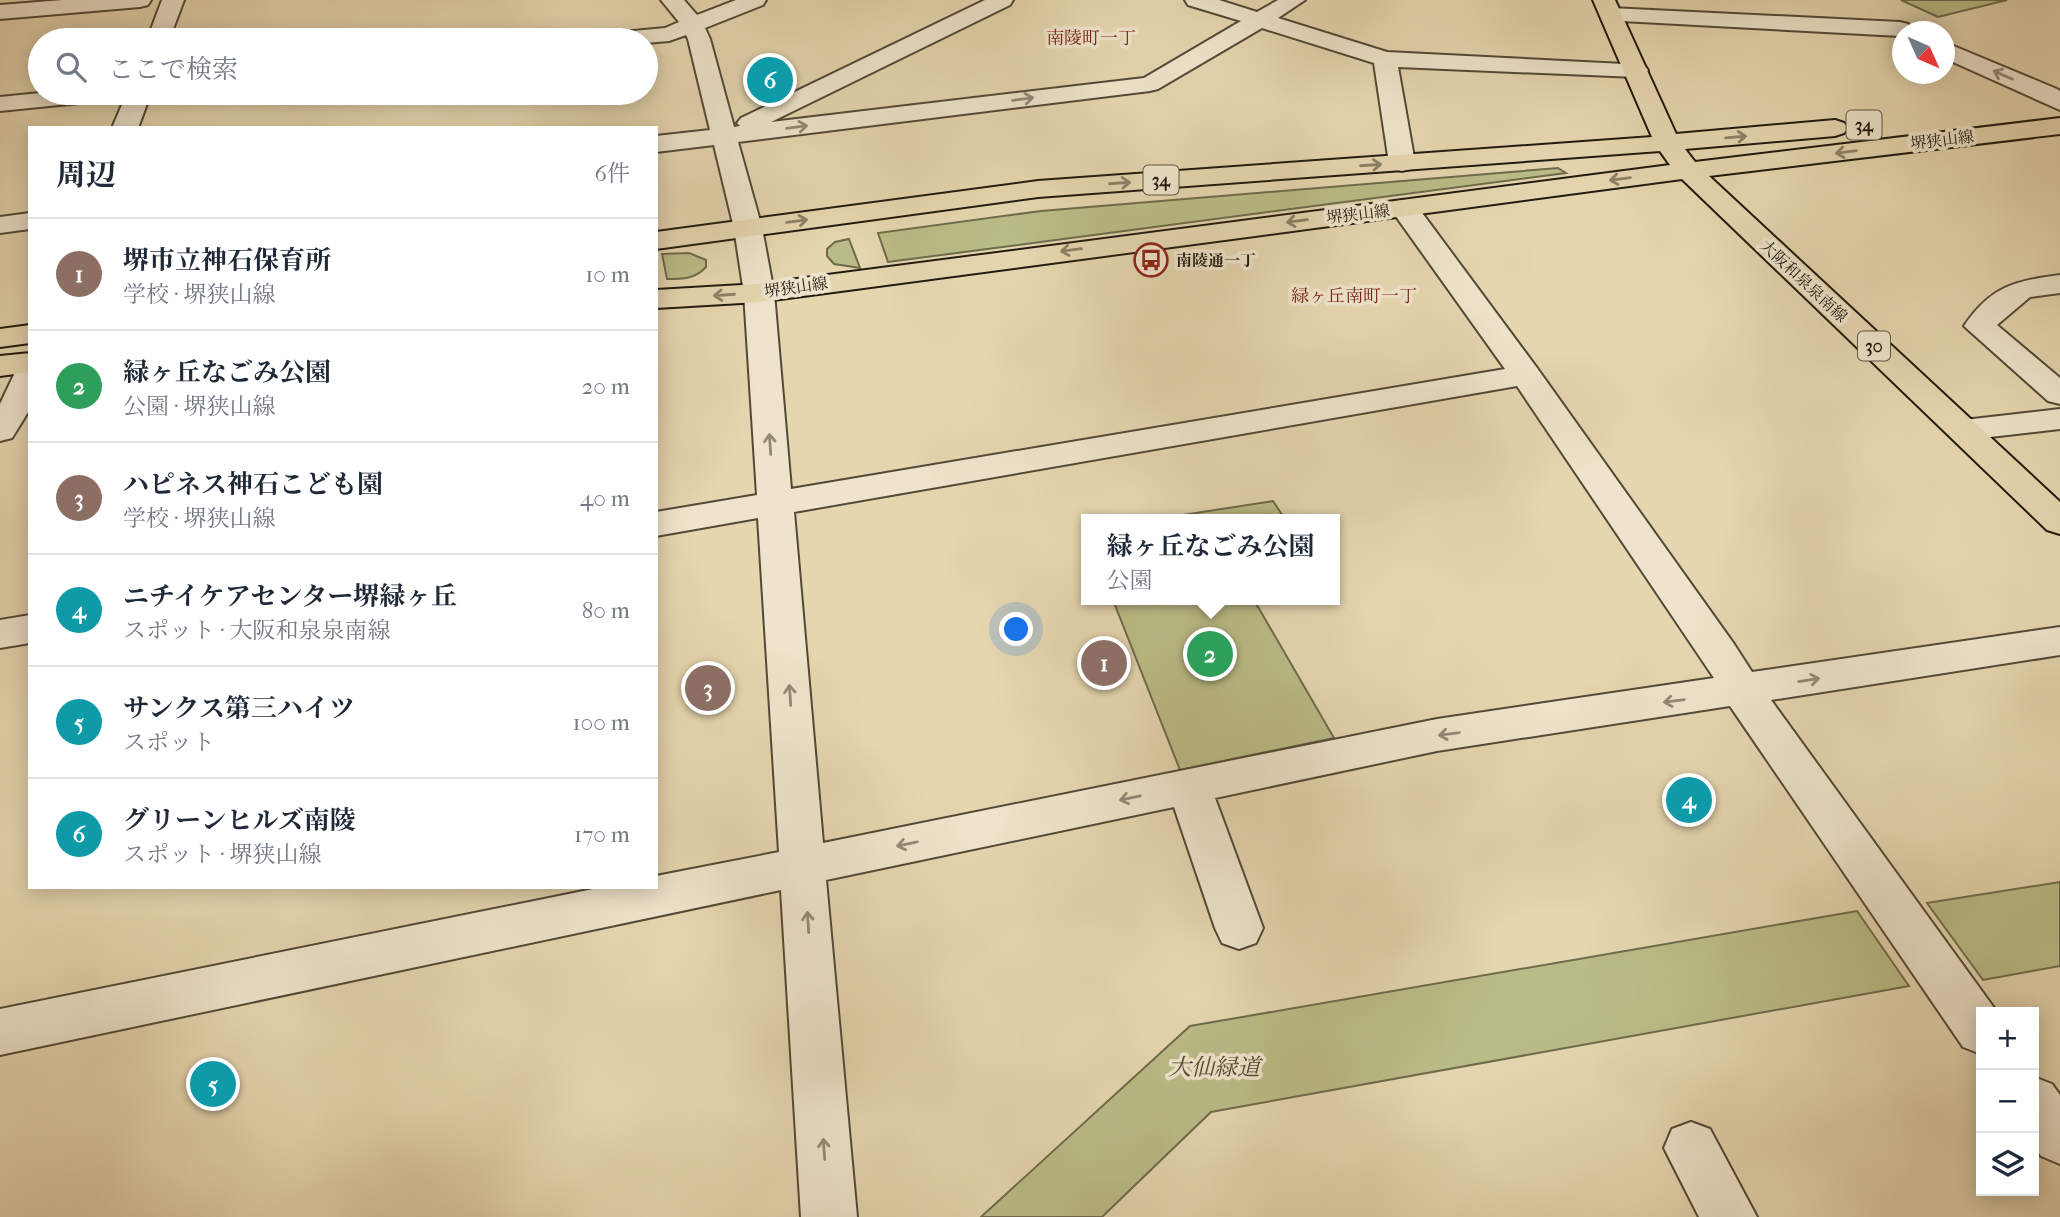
<!DOCTYPE html>
<html lang="ja">
<meta charset="utf-8">
<style>
:root{--surface:#fff;--page:#f2f2f3;--text:#1f2937;--muted:#747a83;--line:#e0e1e3;--accent:#8f2418}
body{margin:0;font-family:"IM FELL French Canon","Noto Serif JP",serif;background:var(--page);color:var(--text)}
.controls{position:absolute;right:21px;bottom:21px;display:grid;overflow:hidden;border-radius:0px;box-shadow:0 4px 18px #0003}
.controls button{width:63px;height:63px;display:grid;place-items:center;padding:0;border:0;border-bottom:2px solid var(--line);background:var(--surface);color:var(--text);font:35px sans-serif}
.compass{position:absolute;left:1892px;top:21px;width:63px;height:63px;border-radius:50%;background:var(--surface);box-shadow:0 4px 18px #0003;rotate:135deg}
.you{position:absolute;left:1017px;top:630px;width:24px;height:24px;margin:-18px;border:5px solid #fff;border-radius:50%;background:#1a73e8;box-shadow:0 0 0 10px #1a73e833}
.badge{display:grid;place-items:center;width:46px;height:46px;border-radius:50%;background:var(--accent);color:#fff;font-size:23px;font-weight:700}
.pin{position:absolute;translate:-50% -50%;border:4px solid #fff;box-shadow:0 2px 7px #0006}
.popup{position:absolute;left:1081px;top:514px;width:259px;height:91px;box-sizing:border-box;display:grid;place-content:center;border-radius:0px;background:var(--surface);filter:drop-shadow(0 2px 5px #0005);font-size:23px;white-space:nowrap;color:var(--muted)}
.popup b{font-size:26px;color:var(--text)}
.popup::after{content:'';position:absolute;left:50%;top:100%;margin-left:-14px;border:14px solid transparent;border-top-color:var(--surface)}
.list{margin:0;padding:0;list-style:none}
h2{display:flex;justify-content:space-between;align-items:center;height:91px;margin:0;padding:0 28px;font-size:30px}
h2 small{font-size:23px;font-weight:400;color:var(--muted)}
.list li{display:grid;grid-template-columns:46px 1fr auto;gap:21px;align-items:center;box-sizing:border-box;height:112px;padding:0 28px;border-top:2px solid var(--line)}
.list b{display:block;font-size:26px;white-space:nowrap}
.list p{margin:0;font-size:23px;white-space:nowrap;color:var(--muted)}
.list em{font-size:23px;font-style:normal;color:var(--muted)}
.icon{flex:none;width:38px;height:38px;fill:none;stroke:currentColor;stroke-width:2;stroke-linecap:round;stroke-linejoin:round}
.map{position:relative;flex:none;width:2060px;height:1217px;overflow:hidden}
.search{position:absolute;background:var(--surface);box-shadow:0 4px 18px #0003;left:28px;top:28px;width:630px;height:77px;display:flex;align-items:center;gap:18px;box-sizing:border-box;padding:0 24px;border-radius:38px;color:var(--muted);font-size:26px}
.panel{position:absolute;background:var(--surface);box-shadow:0 4px 18px #0003;left:28px;top:126px;width:630px;height:763px;border-radius:0px}
.map>svg:first-child{display:block}
.green{fill:#babc87;stroke:#6e6b4c;stroke-width:2}
.lines{fill:none;stroke-linecap:round;stroke-linejoin:round}
.minor-casing{stroke:#534938;stroke-width:4}
.major-casing{stroke:#221a10;stroke-width:4}
.minor{fill:#eee4cb;fill-rule:evenodd}
.major{fill:#e5d6af;fill-rule:evenodd}
.oneway{stroke:#928977}
.oneway2{stroke:#8d8167}
.labels{text-anchor:middle;dominant-baseline:central;stroke-width:7;stroke-linejoin:round;paint-order:stroke}
.far-street-label{font-size:16px;fill:#221a10;stroke:#eee4cb}
.far-poi-label{font-size:16px;font-weight:bold;fill:#221a10;stroke:#eee4cb;text-anchor:start}
.far-neighbourhood-label{font-size:18px;fill:#7a1f14;stroke:#eee4cb}
.shield{fill:#eee4cb;stroke:#5f5748;stroke-width:2}
.shield-label{font-size:18px;font-weight:bold;fill:#221a10}
.near-park-label{font-size:23px;font-style:italic;fill:#504b34;stroke:#eee4cb}
</style>
<div class="map">
<svg width="2060" height="1217" viewBox="0 0 2060 1217">
<rect width="100%" height="100%" fill="#e5d6af"/>
<filter id="stains"><feTurbulence type="fractalNoise" baseFrequency=".00286" numOctaves="4"/><feColorMatrix values="0 0 0 0 .2 0 0 0 0 .09 0 0 0 0 .02 0 0 0 .5 -.17"/></filter>
<radialGradient id="worn" r=".72"><stop offset=".6" stop-color="#630" stop-opacity="0"/><stop offset="1" stop-color="#630" stop-opacity=".3"/></radialGradient>
<path class="green" d="M1901 0H2007L1938 17Z
M1558 168 1566 173 888 262 878 233 1041 211Z
M849 239 860 268 834 264 827 256V249L835 242Z
M689 253 706 260V267C695 279 683 279 667 279L662 254Z
M1273 501 1285 519H1157Z
M1113 600H1254L1334 738 1180 770Z
M2060 882V966L1983 980 1927 903Z
M1857 911 1909 986 1211 1112 1102 1217H981L1190 1026Z"/>
<g class="lines">
<defs>
<path id="minor" d="M63 0H151L148 5 140 7 0 19V5Z
M162 0H184L169 40H147Z
M661 0H684L697 15 736 0H766L763 5 705 28 710 39 734 127 740 126 737 123 741 118 985 0H1013L1010 5 771 122 1144 78 1241 21 1188 5 1185 0H1219L1257 12 1278 0H1305L1278 18 1387 52 1644 65 1648 70 1644 75 1636 77 1398 67 1415 163 1411 169 1402 171 1393 169 1389 163 1374 63 1262 28 1158 89 1150 91 738 142 762 228 774 293 791 489 1505 369 1390 208 1394 202 1404 200 1414 202 1537 368 1734 644 1752 672 2060 627V655L1771 700 1997 1012H1981V1054L1963 1047 1730 706 1437 751 1215 798 1263 928 1256 943 1239 949 1222 943 1215 928 1174 807 826 880 857 1217H801L781 890 0 1055V1009L603 887H656V876L779 852 758 518 656 536V512L757 495 744 293 734 228 714 145 656 152V136L710 130 688 39 686 35 669 41 646 43V40H601L604 35 612 33 665 28 679 22ZM1517 386 1714 678 1437 719 823 843 794 512Z
M1611 8 1900 22 1908 24 1911 29 1902 32 1900 36 1603 20 1600 15 1603 10Z
M1944 42 2057 89 2060 91V110L1944 58Z
M40 93H121L118 98 109 100 0 111V97Z
M127 93H151L138 128H112Z
M30 213V229L0 233V217Z
M2060 275V293L2030 297 1997 325 2060 378V404L2048 401 1964 326C1991 286 2015 281 2060 275Z
M30 361V409L12 438 0 441V404L19 364Z
M2060 409V429L1964 440 1952 437 1947 430 1952 423 1964 420Z
M30 615V643L0 648V620Z
M2034 1077 2052 1084 2060 1095V1164L2041 1156 2034 1146Z
M1691 1122 1710 1129 1757 1217H1699L1664 1148 1672 1129Z"/>
<path id="major" d="M1593 0H1615L1676 134 1835 120 1844 123 1848 128 1844 133 1835 136 1685 149 1695 162 2060 118V134L1709 176 2060 502V534L2047 530 1682 179 759 302 656 308V290L759 284 1670 165 1660 151 1038 197 656 249V232L1038 181 1652 137Z
M30 325V343L0 347V329Z
M30 353V372L0 376V356Z"/>
</defs>
<use href="#minor" class="minor-casing"/>
<use href="#major" class="major-casing"/>
<use href="#minor" class="minor"/>
<use href="#major" class="major"/>
</g>
<defs><path id="oneway-shaft" d="M-6 0H5M1.5-3L5.5 0L1.5 3" fill="none" stroke-width="1.6" stroke-linecap="round" stroke-linejoin="round" transform="scale(1.75)"/></defs>
<g class="oneway">
<use href="#oneway-shaft" transform="translate(2003 75) rotate(-156)"/>
<use href="#oneway-shaft" transform="translate(1023 99) rotate(-7)"/>
<use href="#oneway-shaft" transform="translate(797 127) rotate(-7)"/>
<use href="#oneway-shaft" transform="translate(770 444) rotate(-94)"/>
<use href="#oneway-shaft" transform="translate(1809 680) rotate(-9)"/>
<use href="#oneway-shaft" transform="translate(790 695) rotate(-94)"/>
<use href="#oneway-shaft" transform="translate(1674 701) rotate(172)"/>
<use href="#oneway-shaft" transform="translate(1449 734) rotate(172)"/>
<use href="#oneway-shaft" transform="translate(1130 798) rotate(168)"/>
<use href="#oneway-shaft" transform="translate(907 844) rotate(168)"/>
<use href="#oneway-shaft" transform="translate(808 922) rotate(-94)"/>
<use href="#oneway-shaft" transform="translate(824 1149) rotate(-94)"/>
</g>
<g class="oneway2">
<use href="#oneway-shaft" transform="translate(1736 137) rotate(-5)"/>
<use href="#oneway-shaft" transform="translate(1846 152) rotate(173)"/>
<use href="#oneway-shaft" transform="translate(1371 165) rotate(-4)"/>
<use href="#oneway-shaft" transform="translate(1620 179) rotate(173)"/>
<use href="#oneway-shaft" transform="translate(1120 183) rotate(-4)"/>
<use href="#oneway-shaft" transform="translate(797 221) rotate(-8)"/>
<use href="#oneway-shaft" transform="translate(1297 221) rotate(173)"/>
<use href="#oneway-shaft" transform="translate(1071 250) rotate(172)"/>
<use href="#oneway-shaft" transform="translate(724 295) rotate(176)"/>
</g>
<defs>
<symbol id="bus-ring" viewBox="-11 -11 22 22"><circle r="9.5" fill="#eee4cb" stroke="#8f2418" stroke-width="1.5"/><path d="M-5-6H5V4H4V6H2V4H-2V6H-4V4H-5ZM-3.5-4V0h7V-4ZM-3.5 1.2v1.5H-2V1.2ZM2 1.2v1.5H3.5V1.2Z" fill="#8f2418"/></symbol>
</defs>
<g fill-rule="evenodd">
<use href="#bus-ring" x="1132" y="241" width="38" height="38"/>
</g>
<g class="labels">
<g class="far-street-label">
<text transform="translate(1942 140) rotate(-7)">堺狭山線</text>
<text transform="translate(1358 214) rotate(-7)">堺狭山線</text>
<text transform="translate(1804 281) rotate(43)">大阪和泉泉南線</text>
<text transform="translate(796 287) rotate(-8)">堺狭山線</text>
</g>
<g class="far-poi-label">
<text x="1176" y="260">南陵通一丁</text>
</g>
<g class="far-neighbourhood-label">
<text x="1091" y="38">南陵町一丁</text>
<text x="1354" y="296">緑ヶ丘南町一丁</text>
</g>
<g class="shield">
<rect x="1846.5" y="110.5" width="35" height="29" rx="5"/>
<rect x="1143.5" y="165.5" width="35" height="29" rx="5"/>
<rect x="1858" y="331.5" width="32" height="29" rx="5"/>
</g>
<g class="shield-label">
<text x="1864" y="125">34</text>
<text x="1161" y="180">34</text>
<text x="1874" y="346">30</text>
</g>
<g class="near-park-label">
<text x="1214" y="1067">大仙緑道</text>
</g>
</g>
<rect width="100%" height="100%" filter="url(#stains)"/>
<rect width="100%" height="100%" fill="url(#worn)"/>
</svg>
<div class="controls">
<button>+</button>
<button>−</button>
<button><svg class="icon" aria-label="layers" viewBox="0 0 24 24"><path d="M12 4l9 5-9 5-9-5zM3 14l9 5 9-5"/></svg></button>
</div>
<svg class="compass" viewBox="-18 -18 36 36"><path d="M0-13l5 13h-10z" fill="#e53935"/><path d="M0 13l5-13h-10z" fill="#747a83"/></svg>
<div class="you"></div>
<div class="pin badge" style="left:1104px;top:663px;background:#8d6e63">1</div>
<div class="pin badge" style="left:1210px;top:654px;background:#2e9e5b">2</div>
<div class="popup"><b>緑ヶ丘なごみ公園</b>公園</div>
<div class="pin badge" style="left:708px;top:688px;background:#8d6e63">3</div>
<div class="pin badge" style="left:1689px;top:800px;background:#0f9aa8">4</div>
<div class="pin badge" style="left:213px;top:1084px;background:#0f9aa8">5</div>
<div class="pin badge" style="left:770px;top:80px;background:#0f9aa8">6</div>
<div class="search"><svg class="icon" aria-label="search" viewBox="0 0 24 24"><circle cx="10" cy="10" r="6"/><path d="M15 15l6 6"/></svg>ここで検索</div>
<section class="panel">
<h2>周辺<small>6件</small></h2>
<ul class="list">
<li><span class="badge" style="background:#8d6e63">1</span><div><b>堺市立神石保育所</b><p>学校 · 堺狭山線</p></div><em>10 m</em></li>
<li><span class="badge" style="background:#2e9e5b">2</span><div><b>緑ヶ丘なごみ公園</b><p>公園 · 堺狭山線</p></div><em>20 m</em></li>
<li><span class="badge" style="background:#8d6e63">3</span><div><b>ハピネス神石こども園</b><p>学校 · 堺狭山線</p></div><em>40 m</em></li>
<li><span class="badge" style="background:#0f9aa8">4</span><div><b>ニチイケアセンター堺緑ヶ丘</b><p>スポット · 大阪和泉泉南線</p></div><em>80 m</em></li>
<li><span class="badge" style="background:#0f9aa8">5</span><div><b>サンクス第三ハイツ</b><p>スポット</p></div><em>100 m</em></li>
<li><span class="badge" style="background:#0f9aa8">6</span><div><b>グリーンヒルズ南陵</b><p>スポット · 堺狭山線</p></div><em>170 m</em></li>
</ul>
</section>
</div>
